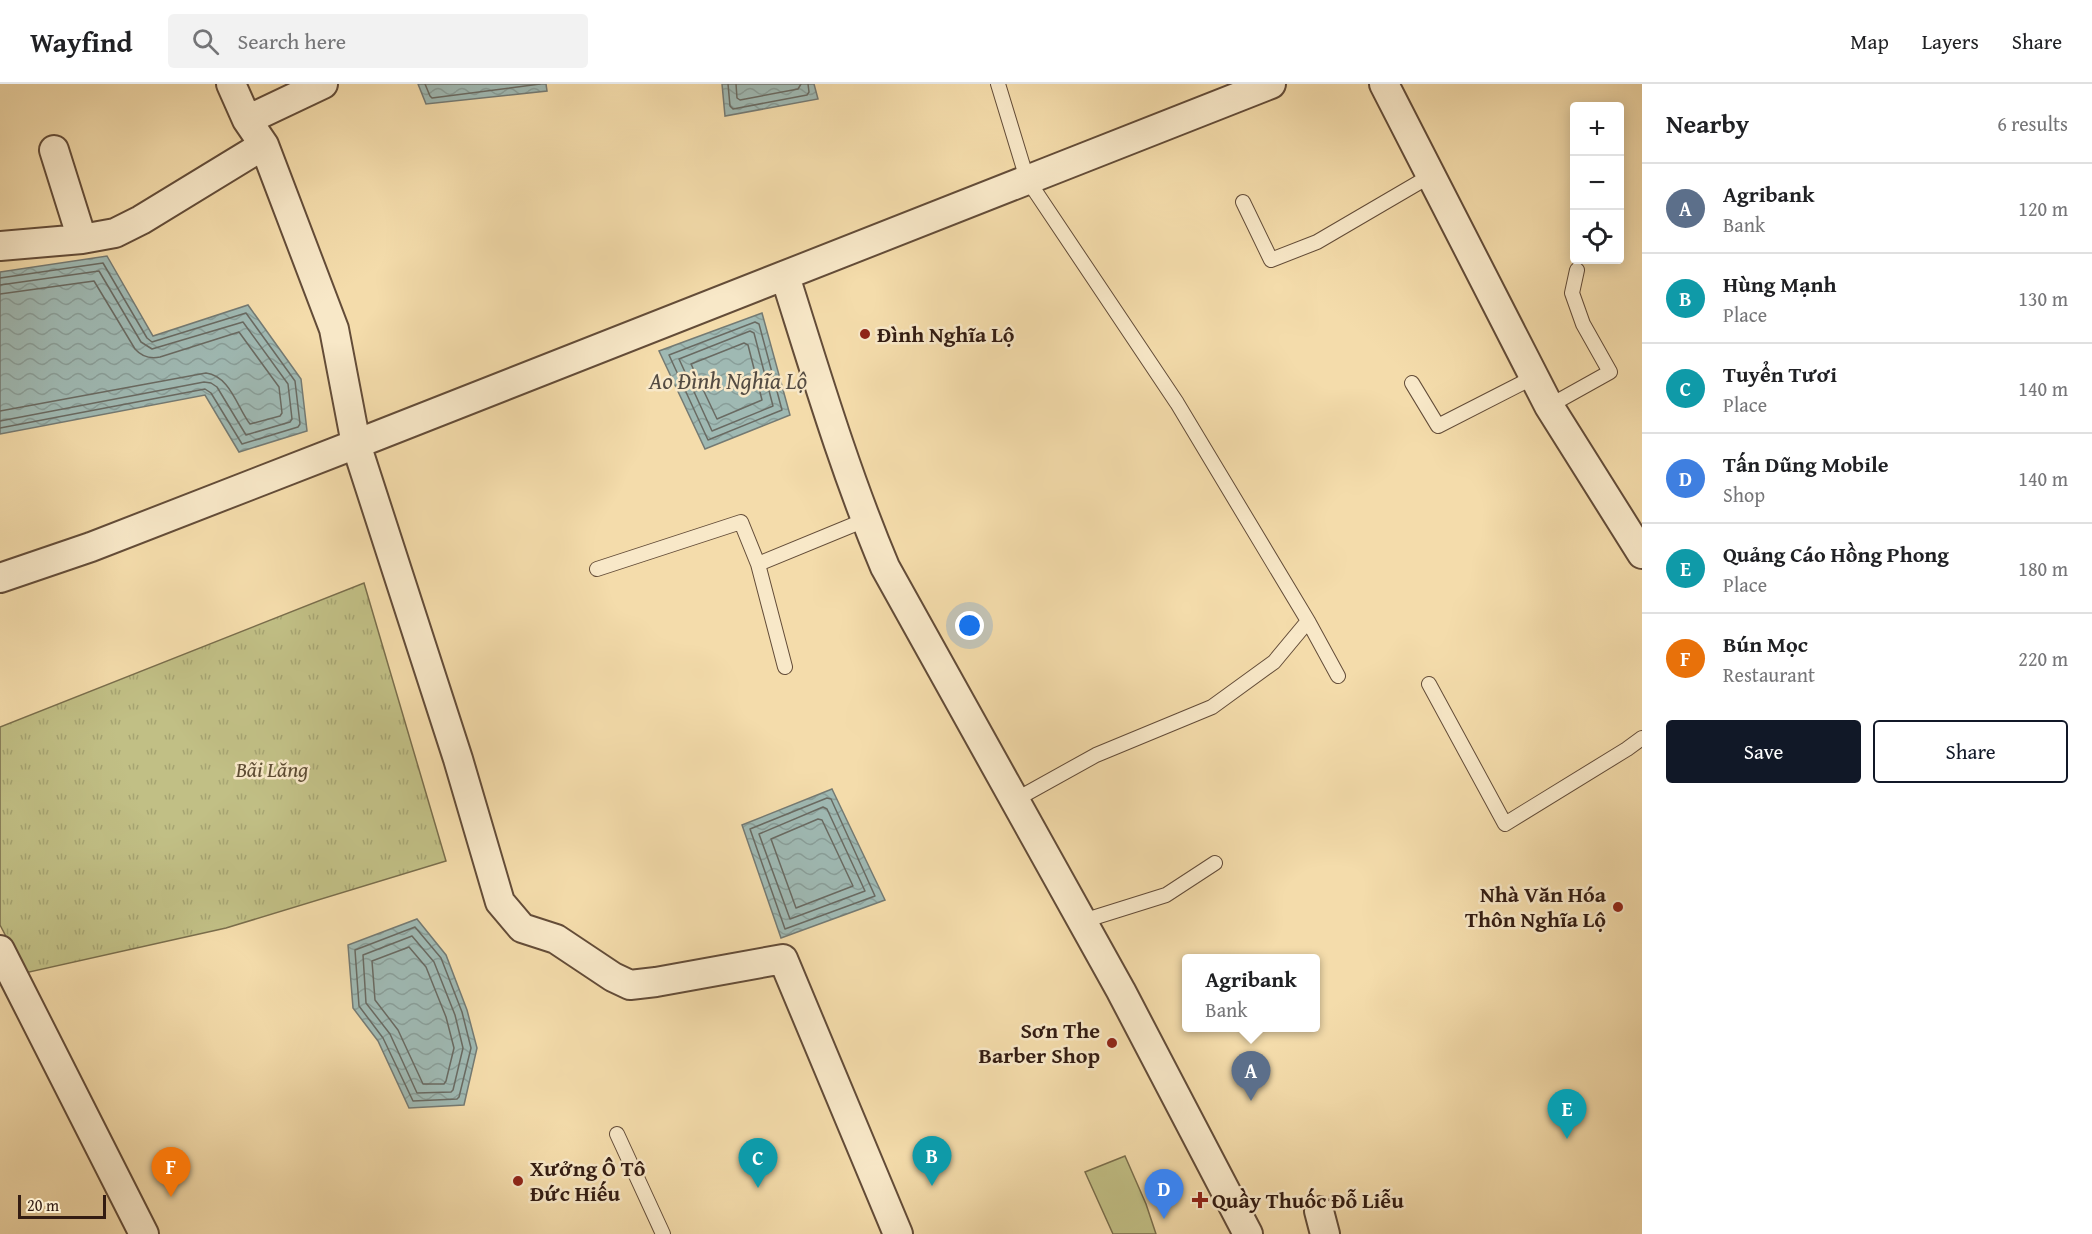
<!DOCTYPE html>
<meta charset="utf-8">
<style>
:root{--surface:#fff;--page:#f2f2f2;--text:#202124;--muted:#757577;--line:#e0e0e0;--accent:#111827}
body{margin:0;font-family:"Gentium Book Plus",serif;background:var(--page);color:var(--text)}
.controls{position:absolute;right:18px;top:18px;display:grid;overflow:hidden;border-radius:6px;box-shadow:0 3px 15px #0003}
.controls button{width:54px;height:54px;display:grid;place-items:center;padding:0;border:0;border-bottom:2px solid var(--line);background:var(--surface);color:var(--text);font:30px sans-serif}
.scale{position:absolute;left:18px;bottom:15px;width:88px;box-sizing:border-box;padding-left:6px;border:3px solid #331c12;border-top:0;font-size:16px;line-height:21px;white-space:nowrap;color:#331c12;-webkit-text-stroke:4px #f8e8c8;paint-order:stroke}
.you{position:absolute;left:970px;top:542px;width:21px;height:21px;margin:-15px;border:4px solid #fff;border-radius:50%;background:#1a73e8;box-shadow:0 0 0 9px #1a73e833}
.badge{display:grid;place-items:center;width:39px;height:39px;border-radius:50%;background:var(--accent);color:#fff;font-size:20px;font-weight:700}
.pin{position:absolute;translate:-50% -50px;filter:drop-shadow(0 2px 3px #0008)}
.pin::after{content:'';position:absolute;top:32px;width:21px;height:18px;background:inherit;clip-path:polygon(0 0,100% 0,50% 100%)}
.popup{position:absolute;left:1182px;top:870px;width:138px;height:78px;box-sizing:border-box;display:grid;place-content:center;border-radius:6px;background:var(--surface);filter:drop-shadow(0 2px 4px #0005);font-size:20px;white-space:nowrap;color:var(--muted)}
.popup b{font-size:22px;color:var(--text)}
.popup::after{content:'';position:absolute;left:50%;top:100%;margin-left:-12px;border:12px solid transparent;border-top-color:var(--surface)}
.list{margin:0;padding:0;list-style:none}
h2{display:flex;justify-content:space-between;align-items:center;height:78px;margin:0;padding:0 24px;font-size:26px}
h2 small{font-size:20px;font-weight:400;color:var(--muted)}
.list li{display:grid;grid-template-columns:39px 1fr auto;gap:18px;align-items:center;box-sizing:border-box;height:90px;padding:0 24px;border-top:2px solid var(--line)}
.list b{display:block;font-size:22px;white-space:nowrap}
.list p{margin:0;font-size:20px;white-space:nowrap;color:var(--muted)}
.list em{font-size:20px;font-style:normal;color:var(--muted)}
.actions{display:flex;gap:12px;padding:18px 24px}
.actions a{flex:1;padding:14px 0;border:2px solid var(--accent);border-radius:6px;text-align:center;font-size:21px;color:var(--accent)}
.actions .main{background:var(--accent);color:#fff}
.icon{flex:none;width:33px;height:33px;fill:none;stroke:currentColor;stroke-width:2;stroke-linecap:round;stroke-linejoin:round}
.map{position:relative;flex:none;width:1642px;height:1150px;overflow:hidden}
header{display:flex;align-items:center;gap:36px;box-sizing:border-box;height:84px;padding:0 30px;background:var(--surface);border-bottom:2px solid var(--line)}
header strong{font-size:28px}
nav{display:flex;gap:33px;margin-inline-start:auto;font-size:21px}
.search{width:420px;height:54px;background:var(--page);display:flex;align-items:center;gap:15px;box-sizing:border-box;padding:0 21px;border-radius:6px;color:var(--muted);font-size:22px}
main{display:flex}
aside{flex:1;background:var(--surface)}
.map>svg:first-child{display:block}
.grass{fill:#c1bf85;stroke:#7a6e4c;stroke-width:1.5}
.park{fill:url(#park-tufts);stroke:#7a6e4c;stroke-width:1.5}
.water{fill:url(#water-waves);stroke:#747a73;stroke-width:1.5}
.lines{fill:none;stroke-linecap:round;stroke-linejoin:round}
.shore{stroke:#696a62;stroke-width:1.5}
.service-casing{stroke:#634c38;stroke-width:16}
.minor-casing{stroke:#634c38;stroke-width:32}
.service{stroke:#f8e8c8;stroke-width:14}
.minor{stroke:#f8e8c8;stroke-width:28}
.poi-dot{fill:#8f2418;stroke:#f8e8c8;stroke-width:2}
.labels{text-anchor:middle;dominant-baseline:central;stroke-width:5;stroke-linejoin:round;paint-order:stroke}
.poi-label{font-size:22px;font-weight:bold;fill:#331c12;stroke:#f8e8c8;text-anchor:start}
.park-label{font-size:22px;font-style:italic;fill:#5e4d34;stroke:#f8e8c8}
.water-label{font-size:24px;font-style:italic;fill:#534b42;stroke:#f8e8c8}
</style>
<header>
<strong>Wayfind</strong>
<div class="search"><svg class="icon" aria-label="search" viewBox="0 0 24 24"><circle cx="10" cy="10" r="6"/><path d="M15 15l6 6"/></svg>Search here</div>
<nav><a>Map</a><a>Layers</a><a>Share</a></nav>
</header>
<main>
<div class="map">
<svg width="1642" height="1150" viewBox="0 0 1642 1150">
<defs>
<pattern id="park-tufts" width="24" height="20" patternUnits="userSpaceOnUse" patternTransform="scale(1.5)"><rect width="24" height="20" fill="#c1bf85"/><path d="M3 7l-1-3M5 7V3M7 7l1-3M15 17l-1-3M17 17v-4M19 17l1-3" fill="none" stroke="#a6a472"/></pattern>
<pattern id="water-waves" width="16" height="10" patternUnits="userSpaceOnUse" patternTransform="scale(1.5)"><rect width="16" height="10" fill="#9fb9b3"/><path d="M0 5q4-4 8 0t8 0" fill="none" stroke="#899e99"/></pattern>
</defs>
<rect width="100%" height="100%" fill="#f4dcab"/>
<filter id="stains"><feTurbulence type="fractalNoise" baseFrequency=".00333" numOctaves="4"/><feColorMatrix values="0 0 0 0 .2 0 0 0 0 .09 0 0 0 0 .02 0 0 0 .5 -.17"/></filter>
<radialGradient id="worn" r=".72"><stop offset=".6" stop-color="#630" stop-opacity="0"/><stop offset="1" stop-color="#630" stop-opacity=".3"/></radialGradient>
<path class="grass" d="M1125 1072 1146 1120 1156 1150H1113L1085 1088Z"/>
<path class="park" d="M364 499 446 777 226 844 25 889 0 841V643Z"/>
<path class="water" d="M418 0H546L547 7 426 20Z
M722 0H814L818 15 725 32Z
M107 172 153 252 248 221 301 295 307 347 239 368 205 311 0 350V188Z
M762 229 790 331 705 365 659 267Z
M832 705 885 816 781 854 742 741Z
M417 835 446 871 467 926 477 964 464 1021 409 1024 378 957 353 924 348 861Z"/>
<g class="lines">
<path class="shore" d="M425 0 430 12 432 14 540 0
M728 0 730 22 733 25 807 11 809 8 808 0
M736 0 737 14 740 16 798 5 801 0
M0 194 103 179 147 254 152 258 246 229 295 297 300 340 298 343 242 360 211 309 205 305 0 344
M0 201 99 187 141 258 152 265 243 238 288 300 292 335 290 338 246 351 217 303 211 299 204 298 0 337
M0 210 94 197 135 265C142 273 150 275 160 273L239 248 279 303 282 329 280 332 250 340C237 323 230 292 206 289L0 327
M755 238 759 240 782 326 708 356 669 271Z
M750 247 754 249 773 322 712 347 679 275Z
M744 259 748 261 762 316 717 335 691 280Z
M827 714 831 715 875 812 785 845 750 745Z
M823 723 827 725 865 807 790 835 759 750Z
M818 735 822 736 853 802 796 824 771 755Z
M415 843 441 874 462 928 471 964 459 1013 457 1015 413 1017 383 954 359 922 355 866Z
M412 852 434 878 455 931 463 964 453 1006 451 1008 417 1009 390 950 366 919 363 871Z
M409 863 426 883 446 933 454 964 446 997 444 1000H423L398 946 375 916 372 877Z"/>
<defs>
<path id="service" d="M998 0 1027 95 1177 319 1308 537 1274 578 1212 623 1096 671 1015 716
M1243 118 1271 176 1317 158 1430 92
M1412 299 1438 342 1534 293
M1549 322 1610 288 1583 240 1572 209 1577 186
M758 480 785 583
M597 485 741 438 758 480 865 436
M1308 537 1338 592
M1429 600 1505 740 1627 665 1642 654
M1083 837 1166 811 1215 779
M617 1050 663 1150"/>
<path id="minor" d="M231 0 247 36 264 61 334 245 356 360 458 675 500 818 522 844 556 855 613 893 630 901 656 898 783 875 898 1150
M1384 0 1549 322 1642 470
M247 36 323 0
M54 66 82 155
M0 162 82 155 115 149 141 136 264 61
M785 192C816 290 845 388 885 483L1121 907 1248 1150
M0 494 91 463 374 353 1271 0
M0 866 144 1150
M1319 1127 1325 1150"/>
</defs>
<use href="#service" class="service-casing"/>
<use href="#minor" class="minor-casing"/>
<use href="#service" class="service"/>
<use href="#minor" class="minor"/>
</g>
<g class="poi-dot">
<circle cx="865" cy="250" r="6"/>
<circle cx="1618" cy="823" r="6"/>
<circle cx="1112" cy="959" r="6"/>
<circle cx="518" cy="1097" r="6"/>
<path d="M1197 1107h6v6h6v6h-6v6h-6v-6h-6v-6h6z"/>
</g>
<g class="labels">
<g class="poi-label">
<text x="877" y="250">Đình Nghĩa Lộ</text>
<text x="1606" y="810" text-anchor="end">Nhà Văn Hóa<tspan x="1606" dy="25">Thôn Nghĩa Lộ</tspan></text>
<text x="1100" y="946" text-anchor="end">Sơn The<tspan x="1100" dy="25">Barber Shop</tspan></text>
<text x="530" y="1084">Xưởng Ô Tô<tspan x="530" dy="25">Đức Hiếu</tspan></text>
<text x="1212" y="1116">Quầy Thuốc Đỗ Liễu</text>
</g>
<g class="park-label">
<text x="272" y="685">Bãi Lăng</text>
</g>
<g class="water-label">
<text x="728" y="296">Ao Đình Nghĩa Lộ</text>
</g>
</g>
<rect width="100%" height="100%" filter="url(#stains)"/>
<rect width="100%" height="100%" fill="url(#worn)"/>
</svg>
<div class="controls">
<button>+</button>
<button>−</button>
<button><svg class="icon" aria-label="locate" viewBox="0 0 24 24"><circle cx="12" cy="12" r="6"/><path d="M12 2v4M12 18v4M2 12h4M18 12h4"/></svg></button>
</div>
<div class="scale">20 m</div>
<div class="you"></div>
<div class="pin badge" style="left:1251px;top:1017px;background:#5c6f8a">A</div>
<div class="popup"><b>Agribank</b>Bank</div>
<div class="pin badge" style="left:932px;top:1102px;background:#0f9aa8">B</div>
<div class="pin badge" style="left:758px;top:1104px;background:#0f9aa8">C</div>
<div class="pin badge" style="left:1164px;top:1135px;background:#3f7fe0">D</div>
<div class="pin badge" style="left:1567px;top:1055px;background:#0f9aa8">E</div>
<div class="pin badge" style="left:171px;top:1113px;background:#e8710a">F</div>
</div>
<aside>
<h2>Nearby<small>6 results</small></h2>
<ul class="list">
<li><span class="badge" style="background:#5c6f8a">A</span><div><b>Agribank</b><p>Bank</p></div><em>120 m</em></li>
<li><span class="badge" style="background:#0f9aa8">B</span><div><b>Hùng Mạnh</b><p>Place</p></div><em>130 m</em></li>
<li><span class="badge" style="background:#0f9aa8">C</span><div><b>Tuyển Tươi</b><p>Place</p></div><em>140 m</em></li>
<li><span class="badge" style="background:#3f7fe0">D</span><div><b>Tấn Dũng Mobile</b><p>Shop</p></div><em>140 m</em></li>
<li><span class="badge" style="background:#0f9aa8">E</span><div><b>Quảng Cáo Hồng Phong</b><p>Place</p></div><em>180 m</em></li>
<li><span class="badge" style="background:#e8710a">F</span><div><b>Bún Mọc</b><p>Restaurant</p></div><em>220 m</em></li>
</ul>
<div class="actions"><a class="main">Save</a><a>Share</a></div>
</aside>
</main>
